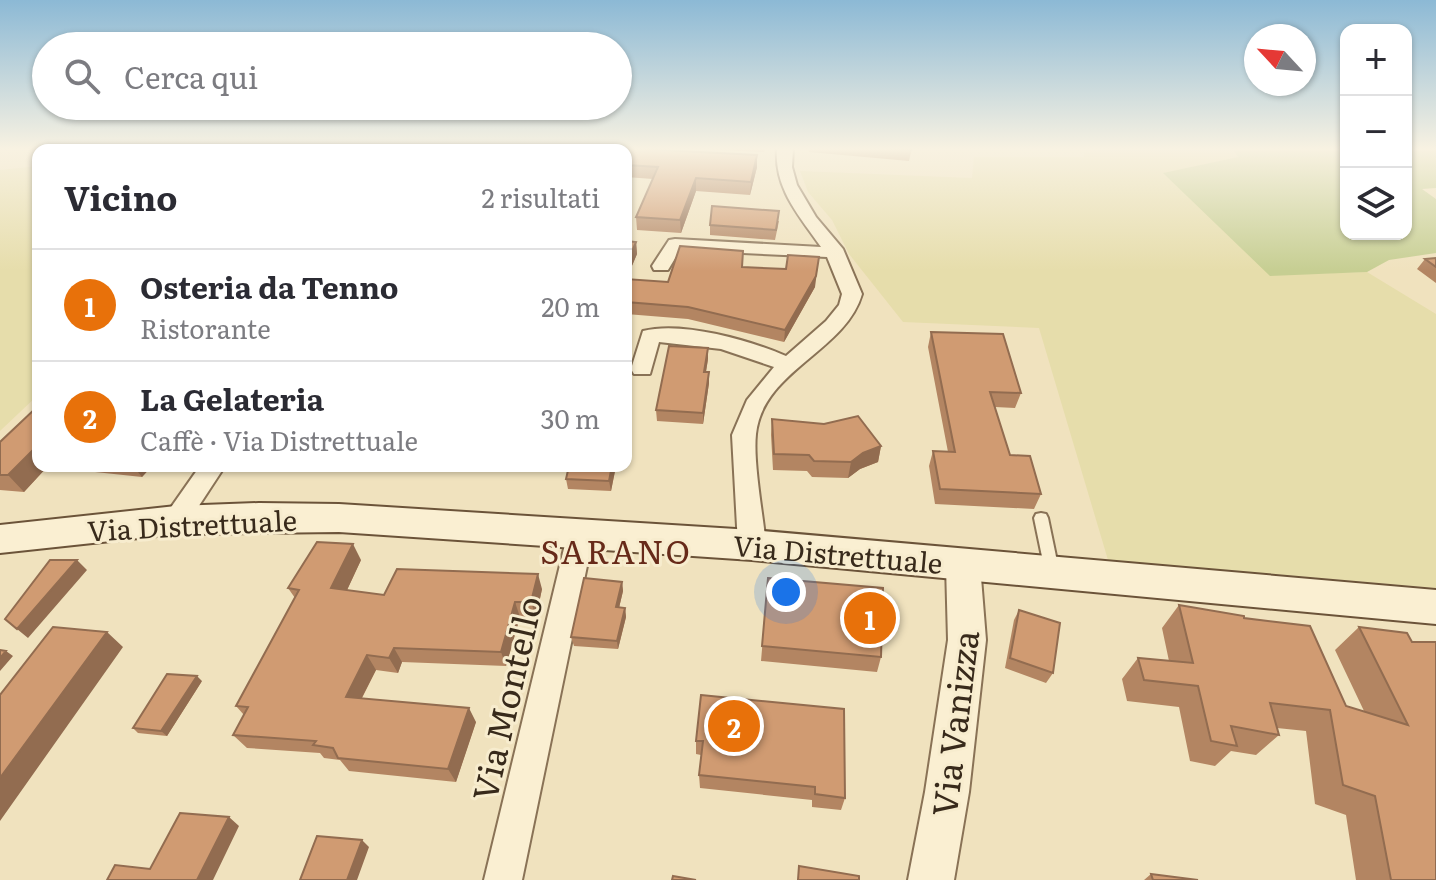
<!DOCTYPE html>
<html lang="it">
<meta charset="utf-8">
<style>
:root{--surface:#fff;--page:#f7f7f7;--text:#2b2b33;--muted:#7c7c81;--line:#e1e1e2;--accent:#ea580c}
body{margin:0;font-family:Literata,serif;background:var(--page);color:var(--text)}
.controls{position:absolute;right:24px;top:24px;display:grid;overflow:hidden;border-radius:16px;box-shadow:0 2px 6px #0004}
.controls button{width:72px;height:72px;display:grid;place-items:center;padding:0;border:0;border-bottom:2px solid var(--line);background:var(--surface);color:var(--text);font:40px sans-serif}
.compass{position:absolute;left:1244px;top:24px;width:72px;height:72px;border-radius:50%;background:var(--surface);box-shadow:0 2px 6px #0004;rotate:296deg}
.you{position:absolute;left:786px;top:592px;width:28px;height:28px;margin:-20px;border:6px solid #fff;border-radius:50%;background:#1a73e8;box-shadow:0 0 0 12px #1a73e833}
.badge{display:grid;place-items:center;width:52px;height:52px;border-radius:50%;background:var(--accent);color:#fff;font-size:26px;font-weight:700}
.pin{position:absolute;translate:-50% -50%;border:4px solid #fff;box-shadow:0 2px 8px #0006}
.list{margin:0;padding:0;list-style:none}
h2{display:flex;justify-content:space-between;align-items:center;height:104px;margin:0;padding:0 32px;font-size:34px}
h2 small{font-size:26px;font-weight:400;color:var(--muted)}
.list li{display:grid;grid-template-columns:52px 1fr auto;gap:24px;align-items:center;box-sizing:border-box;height:112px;padding:0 32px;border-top:2px solid var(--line)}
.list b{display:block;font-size:30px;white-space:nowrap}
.list p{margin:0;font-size:26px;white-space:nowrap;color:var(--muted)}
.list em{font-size:26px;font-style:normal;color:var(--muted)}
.icon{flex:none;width:44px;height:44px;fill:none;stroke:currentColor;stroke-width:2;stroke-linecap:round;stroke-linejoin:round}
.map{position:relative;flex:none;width:1436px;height:880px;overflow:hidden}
.search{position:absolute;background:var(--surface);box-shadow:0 2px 6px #0004;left:32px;top:32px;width:600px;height:88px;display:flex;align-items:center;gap:20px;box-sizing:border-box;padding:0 28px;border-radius:44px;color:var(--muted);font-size:30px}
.panel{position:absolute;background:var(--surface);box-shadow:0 2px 6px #0004;left:32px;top:144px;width:600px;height:328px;border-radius:16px}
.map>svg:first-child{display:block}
.farmland{fill:#e6ddab}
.green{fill:#c6ce92}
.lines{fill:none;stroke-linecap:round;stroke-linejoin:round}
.service-casing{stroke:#897256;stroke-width:4}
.minor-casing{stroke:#897256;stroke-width:4}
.tertiary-casing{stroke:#897256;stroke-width:4}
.secondary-casing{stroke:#6b5339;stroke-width:4}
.service{fill:#faefd2;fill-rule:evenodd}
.minor{fill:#faefd2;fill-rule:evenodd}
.tertiary{fill:#faefd2;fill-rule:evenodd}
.secondary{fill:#faefd2;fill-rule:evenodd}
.wall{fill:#b38562}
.shaded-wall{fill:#926c50}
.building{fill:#d09b72;stroke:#926c50;stroke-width:2}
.labels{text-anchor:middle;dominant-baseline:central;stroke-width:6;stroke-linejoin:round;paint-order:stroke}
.street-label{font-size:28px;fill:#382a1b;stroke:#f7ecce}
.quarter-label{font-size:32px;letter-spacing:2px;fill:#672a19;stroke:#f7ecce}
.near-street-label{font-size:34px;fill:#382a1b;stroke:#f7ecce}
</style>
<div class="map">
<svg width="1436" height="880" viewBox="0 0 1436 880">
<rect width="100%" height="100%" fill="#f0e2be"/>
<path class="farmland" d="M1102 148H1232L1239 157 1164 173 1270 275 1367 272 1436 314V588L1108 560 1039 328 903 322 849 254 832 220 808 192 800 171 972 178 974 157H1084V152L1106 150Z
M38 166V395L0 431V170Z"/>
<path class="green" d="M1232 148H1346V234H1406V148H1436V188L1422 189 1436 199V253L1389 260 1367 272 1270 276 1163 173 1238 157Z"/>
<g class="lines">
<defs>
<path id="service" d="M1041 513 1046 514 1048 518 1059 571 1057 575 1052 577 1047 575 1045 571 1034 518 1036 514Z"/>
<path id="minor" d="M777 148H793L792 167 797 185 816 217 843 249 862 294C845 352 763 370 756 434 753 462 763 515 766 545L762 553 752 556 742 553 738 545 732 435 747 400 774 367 721 349 659 342 650 374H634L631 369 643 331C682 321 749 340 786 356L826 321 839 305 842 294 827 257 680 250 668 270H654L652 266 669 240 675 239 821 247C799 215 774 189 777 148Z
M200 466H225L185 527 176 530 167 527 163 520 167 513Z
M581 521 590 525 594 532 522 880H484L568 532 572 525Z"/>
<path id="tertiary" d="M963 551 975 555 980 565 986 640 969 792 954 880H908L925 792 948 640 946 565 951 555Z"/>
<path id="secondary" d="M259 503 339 504 752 530 1436 590V624L752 560 339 532 176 534 0 553V525L176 506Z"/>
</defs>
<use href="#service" class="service-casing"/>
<use href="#minor" class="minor-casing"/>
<use href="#tertiary" class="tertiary-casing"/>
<use href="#secondary" class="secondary-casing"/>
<use href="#service" class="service"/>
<use href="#minor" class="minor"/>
<use href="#tertiary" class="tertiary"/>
<use href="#secondary" class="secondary"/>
</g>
<path class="wall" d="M0 148H39L0 150Z
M678 148H766L764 152Z
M810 148H912L909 161 809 152Z
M626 150 757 167 750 195 696 191 681 233 637 230 636 217 653 179 626 177Z
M779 221 775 240 710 235V225Z
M626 241 636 242 637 254 626 279 668 282 742 267 815 287 784 342 688 319 626 314Z
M1436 258V283L1417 269 1425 259Z
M931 332 1021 393 1015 408 995 407 1010 455 1041 494 1034 509 935 504 929 466 933 451 948 452 928 347Z
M708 359 706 372H709V383L703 424 657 421 656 410Z
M772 419 881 446 878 462 860 469 848 478 812 477 807 471 773 470 771 435Z
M0 442 38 466H48L24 492 0 490Z
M90 466H152L142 477 95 472Z
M569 466H616L611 491 568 489 566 479Z
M361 560 347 590 384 595 542 589 536 617H520L506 666 402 662 398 673 376 670 362 698 476 722 456 782 349 771 340 760 324 758 320 753 247 748 233 735 244 715 236 706 295 598 288 588Z
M768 578 881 657 877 672 761 661Z
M622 582 623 591 619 608H625L626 617 618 649 574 646 571 637Z
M1179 605 1244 618 1346 706 1364 711 1335 650 1359 627 1407 633 1436 880H1356L1346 815 1315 804 1306 731 1277 728 1279 735 1256 755 1231 751 1215 766 1190 761 1179 707 1127 701 1122 679 1138 658 1169 661 1162 628Z
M1019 610 1053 673 1046 683 1005 668 1014 620Z
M202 681 167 736 138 733 133 728Z
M701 695 845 798 841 810 812 807V800L700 788 699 775 701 755 696 754V741Z
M1151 874 1198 880H1144Z"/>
<path class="shaded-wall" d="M425 148H435L433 150H423Z
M757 155V167L750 195 751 182Z
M696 178V191L681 233 680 220Z
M636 242 637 254 626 280V266Z
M819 257 815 287 784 342 785 330Z
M708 348V359L704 383V372Z
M709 372V383L703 424V413Z
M38 445V466H48L24 492 8 475Z
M881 446 878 462 860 469 848 478 851 462 863 453Z
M135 466H152L142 477 134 467Z
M612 466H616L611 491 609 481Z
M353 544 361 560 341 603 331 588Z
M77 560 87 570 28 638 17 629Z
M538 574 542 589 536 617 531 602Z
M622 582 623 591 617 616 616 607Z
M515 602 520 617 506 666 501 652Z
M625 608 626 617 618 649 617 641Z
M107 632 123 647 0 821V778Z
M394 648 402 662 398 673 389 658Z
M6 651 13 656 0 671V658Z
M367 655 376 670 355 711 346 697Z
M197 676 202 681 167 736 161 731Z
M469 708 476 722 456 782 448 769Z
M229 817 239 826 213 880H197Z
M362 840 369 847 357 880H347Z"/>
<path class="building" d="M372 148H425L423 150H370Z
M477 148H625L757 155 751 182 696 178 680 220 636 217 658 167 626 165V150H476Z
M887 148H912L911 150Z
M712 206 779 211 776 230 710 225Z
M626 241 636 242 626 266Z
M680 246 743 251 742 267 786 269 788 255 819 257 816 276 785 330 688 307 626 302V279L668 282Z
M1436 258V267L1425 259Z
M931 332 1003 334 1021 393 990 392 1010 455 1030 456 1041 494 940 489 933 451 955 452Z
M669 346 708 348 704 372H709L703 413 656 410Z
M38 406V445L8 475H0V442Z
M858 416 881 446 863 453 851 462 814 461 809 455 774 454 772 419 824 424Z
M569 466H612L609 481 566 479Z
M317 542 353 544 331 588 384 595 397 569 538 574 531 602H515L501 652 394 648 389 658 367 655 346 697 469 708 448 769 338 758 333 748 313 745 316 741 233 735 248 707 236 706 299 590 288 588Z
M50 560H77L17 629 5 619Z
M584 578 622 582 616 607 625 608 617 641 571 637Z
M768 578 883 588 881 657 762 646Z
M1179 605 1244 616V618L1310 626 1346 706 1408 725 1359 627 1407 633 1412 642H1436V880H1391L1375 796 1343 785 1330 710 1270 703 1279 735 1231 726 1237 746 1211 741 1198 686 1144 680 1138 658 1193 663Z
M1019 610 1060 623 1053 673 1010 658Z
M53 627 107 632 0 778V695Z
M0 650 6 651 0 658Z
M167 674 197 676 161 731 133 728Z
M701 695 844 709 845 798 815 794V787L699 775 703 741H696Z
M180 813 229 817 197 880H107L115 865 150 869Z
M317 836 362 840 347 880H300Z
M799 866 859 876V880H798Z
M1151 874 1198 880H1153Z
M673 876 696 880H672Z"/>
<linearGradient id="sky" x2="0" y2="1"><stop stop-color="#8cb9d5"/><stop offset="0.55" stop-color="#f8f2e2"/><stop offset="1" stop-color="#f8f2e2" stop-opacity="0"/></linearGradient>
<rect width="1436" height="271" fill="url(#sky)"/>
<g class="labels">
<g class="street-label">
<text transform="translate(192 524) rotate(-3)">Via Distrettuale</text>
<text transform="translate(838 553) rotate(5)">Via Distrettuale</text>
</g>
<g class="quarter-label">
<text x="616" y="550">SARANO</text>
</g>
<g class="near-street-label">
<text transform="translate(505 698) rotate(-77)">Via Montello</text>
<text transform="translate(953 723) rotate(-83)">Via Vanizza</text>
</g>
</g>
</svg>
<div class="controls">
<button>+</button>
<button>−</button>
<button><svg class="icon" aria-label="layers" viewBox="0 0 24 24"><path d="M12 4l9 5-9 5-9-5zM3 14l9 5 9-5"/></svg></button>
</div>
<svg class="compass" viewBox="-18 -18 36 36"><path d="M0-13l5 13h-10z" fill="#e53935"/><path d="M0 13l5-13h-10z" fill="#7c7c81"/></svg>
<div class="you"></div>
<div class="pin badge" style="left:870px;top:618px;background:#e8710a">1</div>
<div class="pin badge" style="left:734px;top:726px;background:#e8710a">2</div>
<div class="search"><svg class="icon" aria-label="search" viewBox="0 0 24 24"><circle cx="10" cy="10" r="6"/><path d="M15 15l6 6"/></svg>Cerca qui</div>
<section class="panel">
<h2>Vicino<small>2 risultati</small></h2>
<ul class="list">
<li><span class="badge" style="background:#e8710a">1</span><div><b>Osteria da Tenno</b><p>Ristorante</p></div><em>20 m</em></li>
<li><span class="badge" style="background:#e8710a">2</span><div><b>La Gelateria</b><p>Caffè · Via Distrettuale</p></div><em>30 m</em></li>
</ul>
</section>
</div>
